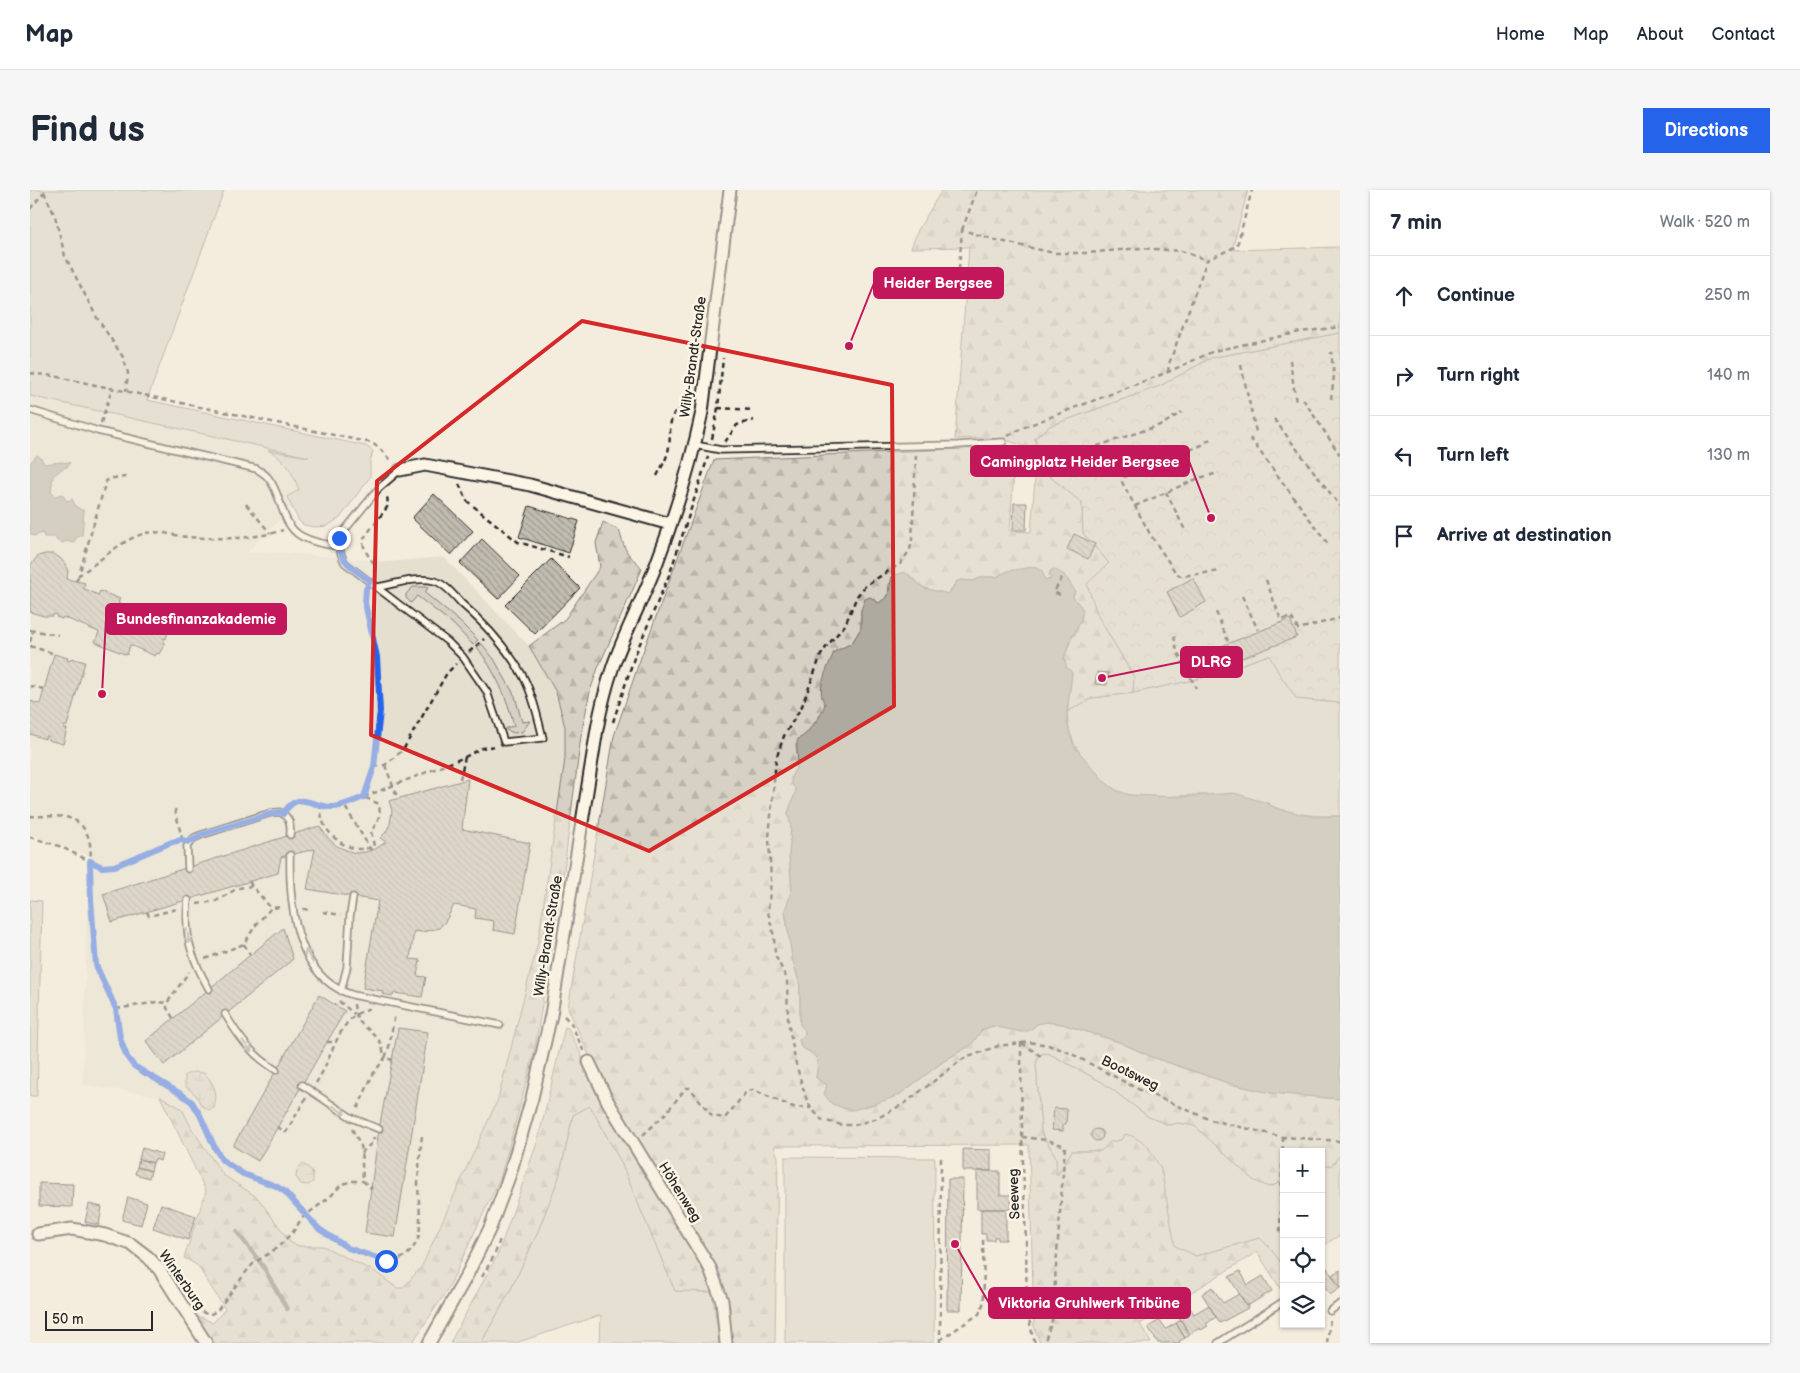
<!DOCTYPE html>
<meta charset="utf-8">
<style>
:root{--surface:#fff;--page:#f6f6f7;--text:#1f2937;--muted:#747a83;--line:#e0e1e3;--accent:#2563eb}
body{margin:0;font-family:"Balsamiq Sans",sans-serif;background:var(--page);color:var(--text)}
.controls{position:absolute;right:15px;bottom:15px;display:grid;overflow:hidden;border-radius:0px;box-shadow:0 1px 4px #0004}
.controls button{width:45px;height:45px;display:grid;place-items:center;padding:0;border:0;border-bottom:1px solid var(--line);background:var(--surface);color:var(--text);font:25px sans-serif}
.scale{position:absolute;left:15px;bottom:12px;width:108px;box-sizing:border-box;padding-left:5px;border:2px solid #2b2b2b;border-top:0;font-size:14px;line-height:18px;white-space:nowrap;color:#2b2b2b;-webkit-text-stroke:4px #fcf5e5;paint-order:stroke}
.stop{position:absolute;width:15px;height:15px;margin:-11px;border:4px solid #2563eb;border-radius:50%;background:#fff}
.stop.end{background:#2563eb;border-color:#fff;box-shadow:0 1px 5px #0008}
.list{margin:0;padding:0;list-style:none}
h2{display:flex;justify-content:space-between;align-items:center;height:65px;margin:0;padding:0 20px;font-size:21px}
h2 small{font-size:16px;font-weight:400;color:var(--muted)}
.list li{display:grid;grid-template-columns:32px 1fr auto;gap:15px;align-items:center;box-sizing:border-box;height:80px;padding:0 20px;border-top:1px solid var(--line)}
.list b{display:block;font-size:19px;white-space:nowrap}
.list em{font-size:16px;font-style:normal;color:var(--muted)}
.icon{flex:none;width:28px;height:28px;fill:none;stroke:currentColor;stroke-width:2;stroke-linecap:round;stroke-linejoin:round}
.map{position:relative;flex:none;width:1310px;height:1153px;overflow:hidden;border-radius:0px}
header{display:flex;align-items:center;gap:30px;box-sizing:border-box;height:70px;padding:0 25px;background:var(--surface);border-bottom:1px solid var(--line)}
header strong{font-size:24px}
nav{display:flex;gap:28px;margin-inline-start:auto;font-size:18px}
.intro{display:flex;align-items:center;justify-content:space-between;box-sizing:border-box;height:120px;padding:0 30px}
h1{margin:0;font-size:35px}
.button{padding:12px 22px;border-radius:0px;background:var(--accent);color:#fff;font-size:18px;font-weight:700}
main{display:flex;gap:30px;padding:0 30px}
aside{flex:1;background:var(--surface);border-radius:0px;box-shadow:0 1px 4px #0004}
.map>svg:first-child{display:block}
.built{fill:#e5dfd0}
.grass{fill:#d6d1c4;stroke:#807e78}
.forest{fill:url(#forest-firs);stroke:#807e78}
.wetland{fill:url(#wetland-marsh);stroke:#807e78}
.park{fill:url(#park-crowns);stroke:#807e78}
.water{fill:#afaaa0;stroke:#7a7771}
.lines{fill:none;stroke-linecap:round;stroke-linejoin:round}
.stream{stroke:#7a7771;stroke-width:4.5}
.building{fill:url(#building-back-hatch);stroke:#2b2b2b}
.lane-casing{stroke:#2b2b2b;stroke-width:9}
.street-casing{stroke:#2b2b2b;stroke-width:15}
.path{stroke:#2b2b2b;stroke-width:2.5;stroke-dasharray:5 4;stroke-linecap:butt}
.lane{stroke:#fcf5e5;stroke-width:5.5}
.street{stroke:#fcf5e5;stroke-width:11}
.oneway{stroke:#949088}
.route{stroke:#2563eb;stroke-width:6}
.marked{fill:none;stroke:#d62828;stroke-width:4;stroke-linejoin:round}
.labels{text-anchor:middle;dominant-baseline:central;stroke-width:5;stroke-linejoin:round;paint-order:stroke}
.street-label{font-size:14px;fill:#2b2b2b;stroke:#fcf5e5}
.leader{fill:none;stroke:#c2185b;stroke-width:2}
.callout-dot{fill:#c2185b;stroke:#fcf5e5;stroke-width:2}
.callout{fill:#c2185b;stroke:#c2185b;stroke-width:2}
.callout-label{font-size:15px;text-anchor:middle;font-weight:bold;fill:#fff}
</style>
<header>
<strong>Map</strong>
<nav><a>Home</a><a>Map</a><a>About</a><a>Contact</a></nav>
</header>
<div class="intro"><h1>Find us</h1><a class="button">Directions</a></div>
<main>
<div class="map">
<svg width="1310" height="1153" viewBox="0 0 1310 1153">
<defs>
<pattern id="forest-firs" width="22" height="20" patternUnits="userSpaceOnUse" patternTransform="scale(1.25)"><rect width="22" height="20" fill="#d6d1c4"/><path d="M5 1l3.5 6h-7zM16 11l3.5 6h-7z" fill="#b8b4a9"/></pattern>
<pattern id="wetland-marsh" width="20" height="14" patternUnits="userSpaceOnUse" patternTransform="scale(1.25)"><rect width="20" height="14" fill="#d6d1c4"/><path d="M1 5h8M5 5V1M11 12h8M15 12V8" fill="none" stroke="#b8b4a9"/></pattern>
<pattern id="park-crowns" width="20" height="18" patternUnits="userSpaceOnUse" patternTransform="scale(1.25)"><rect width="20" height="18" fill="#d6d1c4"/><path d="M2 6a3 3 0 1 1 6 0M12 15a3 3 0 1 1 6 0" fill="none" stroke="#b8b4a9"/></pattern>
<pattern id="building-back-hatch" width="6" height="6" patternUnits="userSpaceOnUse" patternTransform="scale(1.25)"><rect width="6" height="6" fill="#c2bdb1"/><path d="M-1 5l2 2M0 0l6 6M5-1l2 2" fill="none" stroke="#9e9a90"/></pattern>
</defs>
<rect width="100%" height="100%" fill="#f4edde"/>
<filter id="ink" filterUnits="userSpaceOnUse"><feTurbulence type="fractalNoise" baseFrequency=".02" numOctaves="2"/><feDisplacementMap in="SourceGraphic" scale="10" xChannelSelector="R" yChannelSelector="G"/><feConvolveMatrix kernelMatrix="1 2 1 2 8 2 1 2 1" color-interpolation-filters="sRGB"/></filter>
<g filter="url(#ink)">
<path class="built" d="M0 207 74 221 308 273 216 363H261L357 372 414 367 499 456 526 502 535 537V569L508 752 492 819 468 909 392 1076 373 1098H367L345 1082 293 1056H269L260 1053 227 1007 193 985 162 939 152 919 130 906 53 895 58 671 60 666 0 644Z"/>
<path class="grass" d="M0 0H194L117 210 336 256 343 261 340 272V287L310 328 297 336 285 337 274 335 269 331 257 307 269 300C261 279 257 271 238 260L279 267 0 206Z
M383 397H398L395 403 430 432 448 450 443 455 423 434 387 406 381 413 376 408V404Z
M452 454 464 469 485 506 492 532 500 531 492 542 484 543 476 540V538L484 536C477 506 465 482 447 457Z
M1239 465 1250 485 1267 509 1310 513V626C1287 626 1257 626 1237 613 1217 611 1196 606 1176 605 1152 604 1107 612 1086 600 1075 594 1066 583 1058 574 1044 556 1038 545 1037 522L1062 508 1103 503 1168 489Z
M0 710 12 711 7 906H0Z
M1018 863 1072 892 1119 927 1139 935 1148 933 1165 936 1223 990 1239 997 1247 994 1254 987V1077L1240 1058 1230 1048 1166 1066 1144 1056 1131 979 1091 950 1080 953 1071 961H1042L1026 987V967L1011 942 1006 873 1010 864Z
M560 916 590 970 645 1101 682 1102 690 1153H570L571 1125 485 1153H451L480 1101 506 1046 529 987 543 925Z
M1310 965V1045L1291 1057V977L1302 975Z
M755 967 905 968 904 1153H755Z"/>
<path class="forest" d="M912 0H1218L1202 60 1310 57V143L1181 168 1130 196 1020 236 1005 248 1008 263C975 246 961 247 925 249L939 57 881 58 888 40Z
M970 257 985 264 980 341 1001 342 1006 275 1052 313 1053 343 1079 373 1068 426 1104 487 1103 503 1062 508 1037 522 1042 483 1036 476 1034 469 1041 449 1047 441 1053 420 1043 407 1045 401 1021 389 1018 391 1014 390 1013 387 978 381 966 387H953L943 391 931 390 926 392 918 404C903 400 887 399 879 384L859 394 858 406 849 413 840 407 831 420V438L822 453 804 462 791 498 795 514 794 520 774 546 766 555C768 568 769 576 761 587L767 600 758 623 761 636 759 666 762 700 755 721 762 767 770 796V834L775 840V845L769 850 771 857C789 867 789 868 786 888L797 895 869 905 914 871 941 855 952 840 963 836 992 842 1000 840 1007 834 1017 832 1032 834 1089 852 1122 867 1201 894 1241 903 1310 909V965L1302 975 1291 977V962H1254V987L1247 994 1239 997 1223 990 1165 936 1148 933 1139 935 1119 927 1072 892 1018 863 1011 864 1006 873 1011 942 1026 967 1027 986 1042 961H1071L1080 952 1091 950 1095 944 1102 946 1117 955 1131 979 1145 1056 1166 1066 1230 1048 1240 1058 1254 1077V1104L1227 1062 1110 1134 1121 1153H1010L1004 1136 999 955 744 956 748 967 745 1153H701L700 1117 687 1079 568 885 538 818 584 546 610 470 684 270Z
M573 332 589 340C592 349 594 360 601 367 604 371 609 373 612 379L568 478 560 501 551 546 533 687 504 863 471 986 418 1099 382 1153H185L167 1129 171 1127 183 1133 195 1119 167 1075 154 1068 176 1001 130 906 152 919 162 939 193 985 227 1007 261 1053 269 1056H293L345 1082 367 1098H373L392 1076 468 909 508 752 535 569V537L526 502 499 456 535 429 570 377 566 353Z
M535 837 538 838 594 952 669 1073 682 1102 645 1101 590 970 560 916 543 925 529 987 506 1046 480 1101 451 1153H420L468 1064 508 950Z"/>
<path class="wetland" d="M164 882 174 883C185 895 188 902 184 918L179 920 171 915 166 905 155 896V885Z
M272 974C281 978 284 982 283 992L278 995 271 994 266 987 267 980Z"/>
<path class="park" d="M1310 143V513L1267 509 1250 485 1239 465 1168 489 1103 503 1104 487 1068 426 1057 394 1079 373 1053 343 1052 313 1006 275 1008 263 1005 248 1020 236 1130 196 1181 168Z"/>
<path class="water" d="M7 265 11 268 14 274 31 272 40 273 37 277 33 278 23 286 21 302 25 306 32 304 37 311 42 309 46 317 54 321 52 345 46 348 43 353 37 351 33 353 26 350V347H14L13 343 3 346 0 343V273Z
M1003 377 1012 380 1015 390 1021 389 1019 384 1021 380C1033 379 1039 392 1045 401L1043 407 1053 419 1051 430 1041 449 1034 468 1036 476 1042 483 1037 522V533L1044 556 1075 592 1086 600 1099 605 1150 607 1204 603 1237 613 1245 618 1285 627 1310 626V909L1241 903 1201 894 1122 867 1089 852 1032 834 1017 832 1007 834 1000 840 992 842 963 836 952 840 941 855 914 871 869 905 845 914 823 920 813 918 802 914 794 904 797 895 786 888C789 868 789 867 771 857L769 849 775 845V840L770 835V796L762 767 755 720 762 700 759 666 761 636 758 623 766 600C764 596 760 594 761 589 761 584 767 580 767 574 769 565 765 558 768 549 779 544 792 526 795 514 785 500 798 477 804 462L822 453 831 438V420L835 409 840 407 849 413 858 406 862 386 875 382 894 398 918 404 922 400 926 392 931 390 943 391 953 387H966L978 381Z"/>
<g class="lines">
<path class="stream" d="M207 1042 233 1076 257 1119"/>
</g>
<path class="building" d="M404 304 443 341 421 365 382 328Z
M984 313H997L996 340H983Z
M499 316 549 331 539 363 489 347Z
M1044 344 1065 354 1058 369 1037 359Z
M452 349 490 386 468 409 430 373Z
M15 364H23L30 368 35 374 38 381 37 389 55 393 53 398 68 405 70 401 90 409 88 413 108 421 110 417 129 425 128 429 139 434 137 437 139 438 136 449 134 448 133 453H135L129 464 127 463 125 466 100 455 97 465 65 452 69 442 33 427 32 429 26 427 27 425 24 424 23 426H14L0 422V376L8 366Z
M521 369 550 398 505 444 475 415Z
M1163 388 1176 412 1150 427 1137 402Z
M1260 429 1267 447 1165 486 1159 469Z
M24 464 38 468 37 470 40 471 41 468 55 472 37 536H34V539H37L33 554 18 550V546H16L15 549 0 544V511L10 514Z
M1067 482 1079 483 1077 495 1065 494Z
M438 589 432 639 500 653 485 744 463 740 464 731 445 728 446 719 424 715 415 732 409 738 392 742 384 741 380 769 390 770 387 786 396 787 392 807 364 803 363 806 352 804 353 801 333 798 348 711 277 699 285 659 251 667 248 683 82 732 73 704 289 636 299 649 307 656 316 660 325 663 336 662 347 658 356 652 350 648 356 642 360 634 362 621 359 611Z
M253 738 263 769 134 875 116 851Z
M289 805 315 821 228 971 203 956Z
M368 838 398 842 365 1047 335 1043 349 939Z
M1024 918 1037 919 1036 934H1033V941L1022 940Z
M1061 945a6 6 0 1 1 12 0a6 6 0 1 1-12 0Z
M112 958 132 964 130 971 125 969 123 973 109 969Z
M933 959 961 960V981H933Z
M109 969 123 973 121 981 107 977Z
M107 977 121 981 119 988 105 984Z
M947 981H970V1005H982L981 1019H947Z
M918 989H933L931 1120H917Z
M9 993 43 994 42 1017 9 1016Z
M98 1007 117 1013 111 1035 92 1030Z
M59 1014 72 1017 69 1035 55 1032Z
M131 1014 166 1026 158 1050 123 1038Z
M951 1019H976V1050H968V1047H964V1050H956V1044H951Z
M1291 1069 1310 1098 1300 1105 1291 1091Z
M1310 1080V1098L1302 1085Z
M1210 1081 1218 1095 1233 1086 1242 1101 1217 1116 1199 1087Z
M1182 1097 1193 1113 1209 1104 1218 1118 1190 1133 1172 1104Z
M1157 1113 1164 1124 1179 1115 1186 1127 1176 1134 1178 1136 1171 1140 1170 1138 1159 1144 1145 1121Z
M1130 1130 1136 1139 1146 1133 1155 1148 1149 1151 1150 1153H1128L1118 1137Z
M1151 1130 1160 1145 1155 1148 1146 1133Z"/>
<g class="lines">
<defs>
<path id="lane" d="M0 220 68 241 227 279C231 282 236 284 239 289 252 305 251 335 271 346 282 352 297 355 309 356
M665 255 691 260 928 255 973 252
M348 397C365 394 388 386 405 391 415 394 424 405 431 413 455 434 477 458 493 486 503 505 508 528 513 548L474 552 457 502 433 467 418 452 315 373C309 361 306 352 314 341L349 298 370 280
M260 665C259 715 266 788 323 805L470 835
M158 679 157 656 164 648 171 645 240 623 250 622C260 627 261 635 260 645
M158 710C154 747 161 767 179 799
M311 801 317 777 320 726 323 707
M195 824C210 849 222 865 246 880
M272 895 322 928 349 939
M1300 1121 1310 1114
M1188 1153 1254 1111"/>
<path id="street" d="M370 280 395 275 500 295 640 334
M559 872 578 912 680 1078 692 1111 696 1153
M8 1044 42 1039 75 1045 101 1054 118 1067 129 1079 176 1153
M399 1153 437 1085 460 1038 480 984 502 908 521 825 567 539C571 517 576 497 583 476 595 442 613 409 626 375 645 325 661 274 672 222L700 0"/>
</defs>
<use href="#lane" class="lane-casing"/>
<use href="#street" class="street-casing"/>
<path class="path" d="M14 2 25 26 35 66 67 128 93 167 98 183 96 201
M0 19 16 0
M932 40 947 0
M929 79 932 40 966 50 1024 63H1057L1111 58 1151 61 1177 70
M1260 170 1266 213
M1211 175 1226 242
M1138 182 1139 174 1177 70 1207 56 1222 0
M0 183 23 186 342 253 350 259 362 272
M1273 209 1310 265
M1301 209 1304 186 1301 162
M688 218 724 220
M1244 229 1310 316
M71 233 82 199
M978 246 992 238 1138 182 1184 161 1270 142 1310 137
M1220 248 1298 354
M682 249 688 218 693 168
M1180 249 1172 255 1094 287 1092 292 1120 344 1146 383 1151 386 1191 381
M695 252 707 235 724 230
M1050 262 1133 234 1152 222
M886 265 882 350 880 360 870 374 836 395 827 406 815 435 797 456 791 465 772 516 754 546 746 569 739 648 741 690 738 722 744 746 745 765 757 789 758 832 766 874 776 908 781 918 792 930 812 935H825L848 928 875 913 933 869 968 856 999 852 1018 855 1036 861 1108 899 1181 930 1253 947 1310 951
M627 286C632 276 638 267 639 256 642 237 635 220 660 214
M96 287 83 288 76 291 49 385C71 371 90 350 116 343 128 340 145 346 158 347 188 349 224 350 253 340
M429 294 437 311 488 352 539 367
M1136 302 1156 342
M216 314 240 343
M1105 316 1169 288 1189 283
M344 382 345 375C339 366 331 358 334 348L358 316 357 305
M1236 390 1251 430 1261 427 1268 439 1310 428
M46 391 49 385
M336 401 335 413 347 467 349 521 344 577 334 607 314 615 341 660
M1030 405 1024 402 1034 384
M1212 406 1228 440
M1186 422 1198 451
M0 440 28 445
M1144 446 1147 461 1166 498
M0 452 3 441
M0 456 22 463
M439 462 454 449
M0 496 14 499
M583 532 605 465 640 383 678 267
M355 575 368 609
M344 577 355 575 373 560 417 483 426 474
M430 589 435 567
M334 607 435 567 452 558 466 556
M290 614C291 620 291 628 294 634 303 652 325 665 344 656L341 641C348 632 351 626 349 614L334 607
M258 617C270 605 283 613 297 616 302 617 308 616 314 615
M145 619 152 649
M0 626C20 628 44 620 56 642 63 654 60 672 60 685 61 707 63 729 65 751 66 759 65 767 66 775 69 790 80 803 85 818 91 834 88 852 97 867 109 889 144 894 161 912 176 928 177 954 193 970 209 986 233 987 252 1000 259 1005 265 1013 271 1019 286 1036 302 1052 323 1060 347 1069 372 1082 387 1051 393 1040 388 1008 388 993 389 977 390 962 392 946
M0 647 29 656 72 677H79L142 652 150 651
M219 691 222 696
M167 714 186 711 208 698 222 696 241 718
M273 719 282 720
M117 722 119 726 147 719
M293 722 311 725
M214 754 220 765
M175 769 214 754 225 736 241 718 253 717
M309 811 324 824
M324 814C326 837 336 834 348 849 352 854 353 862 355 868L343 884 327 920
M86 819 127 812 137 813
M534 826 541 833 554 862
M143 828 137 818V813L159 782
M297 852H307
M991 852C991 919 993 985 996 1051 997 1085 994 1121 1005 1153
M992 853 1012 867
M363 870 355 868 359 857 365 824
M286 893C299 874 307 838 325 825 329 822 335 821 339 818
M247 937 256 942 276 908
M322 939 331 956 333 991 342 999
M613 945 636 923 656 898H660L682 926 695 928 717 901 723 900 763 917 781 918
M992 947 1017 950 1035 956 1022 1131 1014 1153
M1253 947 1250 1041 1254 1049
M331 963 343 952 344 947
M452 1087 465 1064 470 1049
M172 1122 179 1125 187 1121 216 1082 223 1074 248 1057 263 1042 272 1028 300 1007 311 995 321 991H333
M910 1150 949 1124 954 1112 953 1049
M910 1153 911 967
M1297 1153 1300 1130"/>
<use href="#lane" class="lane"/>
<use href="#street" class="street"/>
</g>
<defs><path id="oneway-shaft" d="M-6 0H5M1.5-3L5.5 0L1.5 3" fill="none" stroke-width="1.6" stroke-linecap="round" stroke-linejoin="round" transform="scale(1.25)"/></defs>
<g class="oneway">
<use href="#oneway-shaft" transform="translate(158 746) rotate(80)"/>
<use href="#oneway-shaft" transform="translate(279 766) rotate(-119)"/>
<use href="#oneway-shaft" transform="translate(217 856) rotate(51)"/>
<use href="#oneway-shaft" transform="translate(309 920) rotate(34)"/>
</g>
</g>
<g class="lines" filter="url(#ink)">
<path class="route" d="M309 348C307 371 324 379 340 391L336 399 335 413 347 467 350 521 344 577 334 607C323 611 311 618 299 617 279 615 268 600 253 624L250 622 240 624 171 645 159 652 152 650 142 652 85 676 72 677 60 671 61 710 66 775 86 819 90 848 97 867 104 876 151 904 162 912 170 925 184 956 192 970 213 984 246 996 254 1001 289 1039 318 1058 356 1071"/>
</g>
<path d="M0 0H1310V1153H0ZM552 131 862 195 864 516 619 661 341 545 347 291Z" fill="#f4edde" fill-opacity=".55" fill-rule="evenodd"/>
<path class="marked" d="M552 131 862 195 864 516 619 661 341 545 347 291Z"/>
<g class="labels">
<g class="street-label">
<text transform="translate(663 167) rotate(-82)">Willy-Brandt-Straße</text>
<text transform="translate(518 746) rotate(-81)">Willy-Brandt-Straße</text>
<text transform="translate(1100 883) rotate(26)">Bootsweg</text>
<text transform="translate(650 1002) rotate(58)">Höhenweg</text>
<text transform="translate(984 1004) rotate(-92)">Seeweg</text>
<text transform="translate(152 1090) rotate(55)">Winterburg</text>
</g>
</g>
<path class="leader" d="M819 156L844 93M1181 328L1159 271M72 504L76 429M1072 488L1151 472M925 1054L959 1113"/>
<g class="callout-dot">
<circle cx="819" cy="156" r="5"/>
<circle cx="1181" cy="328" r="5"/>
<circle cx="72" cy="504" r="5"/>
<circle cx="1072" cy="488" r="5"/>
<circle cx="925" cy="1054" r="5"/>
</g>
<g class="callout">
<rect x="844" y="78" width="129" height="30" rx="5"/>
<rect x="941" y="256" width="218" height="30" rx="5"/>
<rect x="76" y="414" width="180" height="30" rx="5"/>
<rect x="1151" y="457" width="61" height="30" rx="5"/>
<rect x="959" y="1098" width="201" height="30" rx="5"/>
</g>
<g class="callout-label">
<text x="908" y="98">Heider Bergsee</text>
<text x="1050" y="277">Camingplatz Heider Bergsee</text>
<text x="166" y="434">Bundesfinanzakademie</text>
<text x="1181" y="477">DLRG</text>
<text x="1059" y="1118">Viktoria Gruhlwerk Tribüne</text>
</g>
</svg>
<div class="controls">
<button>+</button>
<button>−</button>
<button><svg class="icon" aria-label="locate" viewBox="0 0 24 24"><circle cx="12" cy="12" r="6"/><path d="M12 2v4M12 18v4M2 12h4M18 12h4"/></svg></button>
<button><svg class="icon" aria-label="layers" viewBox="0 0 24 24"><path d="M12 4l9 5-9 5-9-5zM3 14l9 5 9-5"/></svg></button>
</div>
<div class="scale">50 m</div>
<div class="stop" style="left:356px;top:1071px"></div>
<div class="stop end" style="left:309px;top:348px"></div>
</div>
<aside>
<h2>7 min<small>Walk · 520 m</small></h2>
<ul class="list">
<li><svg class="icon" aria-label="ahead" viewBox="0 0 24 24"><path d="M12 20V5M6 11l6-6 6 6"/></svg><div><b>Continue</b></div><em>250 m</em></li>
<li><svg class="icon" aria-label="right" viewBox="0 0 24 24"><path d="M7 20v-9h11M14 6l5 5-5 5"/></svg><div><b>Turn right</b></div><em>140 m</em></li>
<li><svg class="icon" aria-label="left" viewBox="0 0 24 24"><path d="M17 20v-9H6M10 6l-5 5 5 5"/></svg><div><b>Turn left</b></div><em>130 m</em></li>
<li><svg class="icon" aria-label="arrive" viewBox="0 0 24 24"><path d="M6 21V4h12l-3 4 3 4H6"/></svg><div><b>Arrive at destination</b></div></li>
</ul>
</aside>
</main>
